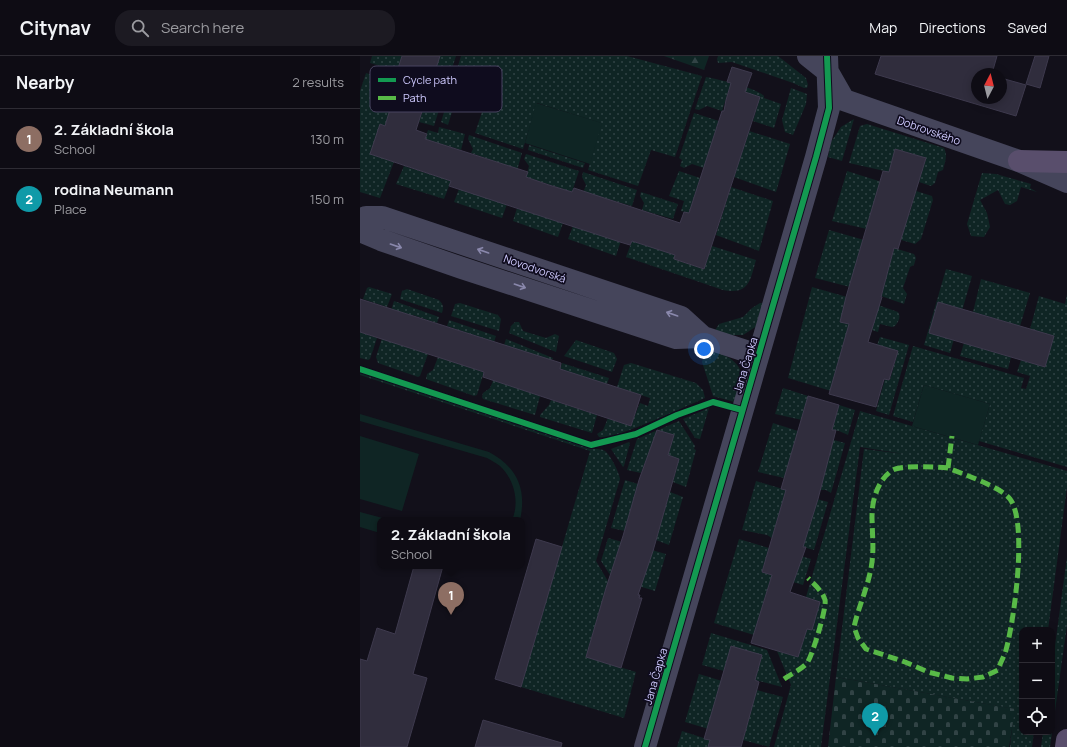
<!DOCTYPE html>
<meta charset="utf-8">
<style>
:root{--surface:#0e0c14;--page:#1c1a22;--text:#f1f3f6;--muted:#9b9ba0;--line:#2e2c34;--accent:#8d89ae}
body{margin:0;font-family:Manrope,sans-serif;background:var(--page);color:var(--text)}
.controls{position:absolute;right:12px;bottom:12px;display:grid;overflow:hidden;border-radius:8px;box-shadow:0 2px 10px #0003}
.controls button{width:36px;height:36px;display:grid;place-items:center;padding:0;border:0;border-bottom:1px solid var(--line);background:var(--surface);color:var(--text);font:20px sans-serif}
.compass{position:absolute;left:611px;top:12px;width:36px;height:36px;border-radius:50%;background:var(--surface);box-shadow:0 2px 10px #0003;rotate:7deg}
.you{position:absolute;left:344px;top:293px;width:14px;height:14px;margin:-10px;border:3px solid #fff;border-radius:50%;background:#1a73e8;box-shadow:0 0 0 6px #1a73e833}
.badge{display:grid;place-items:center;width:26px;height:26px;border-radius:50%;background:var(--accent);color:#fff;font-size:13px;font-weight:700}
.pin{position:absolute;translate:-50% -33px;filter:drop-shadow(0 1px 2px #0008)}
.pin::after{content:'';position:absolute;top:21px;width:14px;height:12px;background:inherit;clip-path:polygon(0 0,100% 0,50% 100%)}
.popup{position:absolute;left:17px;top:461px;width:148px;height:52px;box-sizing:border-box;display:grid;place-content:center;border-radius:8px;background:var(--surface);filter:drop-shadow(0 1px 3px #0005);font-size:13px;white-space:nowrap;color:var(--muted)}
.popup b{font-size:15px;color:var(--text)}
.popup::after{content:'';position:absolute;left:50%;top:100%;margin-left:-8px;border:8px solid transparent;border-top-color:var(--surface)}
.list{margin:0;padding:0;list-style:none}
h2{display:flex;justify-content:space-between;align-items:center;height:52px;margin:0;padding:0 16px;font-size:17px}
h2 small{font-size:13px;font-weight:400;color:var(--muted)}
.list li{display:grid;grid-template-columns:26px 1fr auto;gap:12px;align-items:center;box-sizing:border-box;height:60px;padding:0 16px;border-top:1px solid var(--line)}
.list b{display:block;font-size:15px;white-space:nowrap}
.list p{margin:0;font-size:13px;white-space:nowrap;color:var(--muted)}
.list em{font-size:13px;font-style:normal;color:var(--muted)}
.icon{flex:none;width:22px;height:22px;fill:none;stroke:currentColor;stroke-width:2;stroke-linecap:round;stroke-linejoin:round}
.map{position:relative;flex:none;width:707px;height:691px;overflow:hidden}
header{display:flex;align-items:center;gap:24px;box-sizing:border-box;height:56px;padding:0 20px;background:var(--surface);border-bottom:1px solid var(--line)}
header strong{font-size:19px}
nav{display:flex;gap:22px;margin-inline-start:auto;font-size:14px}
.search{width:280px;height:36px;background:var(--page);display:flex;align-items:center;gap:10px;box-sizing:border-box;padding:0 14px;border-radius:16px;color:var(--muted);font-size:15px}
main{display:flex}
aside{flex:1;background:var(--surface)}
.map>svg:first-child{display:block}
.green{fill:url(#green-dots)}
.forest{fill:url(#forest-firs)}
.cemetery{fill:url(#cemetery-stones)}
.pitch{fill:#0f2524}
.building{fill:#302d3d;stroke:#3e3a4e}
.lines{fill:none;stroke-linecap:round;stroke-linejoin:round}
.minor{stroke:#45455b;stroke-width:22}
.major{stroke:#594e6c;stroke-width:22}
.quiet{stroke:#58b947;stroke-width:5;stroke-dasharray:10 5;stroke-linecap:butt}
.cycleway-casing{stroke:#0f0c1e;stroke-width:8}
.cycleway{stroke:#139951;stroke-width:6}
.oneway{stroke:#8a88ac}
.labels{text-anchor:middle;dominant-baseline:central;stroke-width:3.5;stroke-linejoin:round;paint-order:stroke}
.street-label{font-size:11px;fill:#cfcafe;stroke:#0f0c1e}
.key{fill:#0f0c1e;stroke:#494561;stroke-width:1}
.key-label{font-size:11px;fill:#cfcafe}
</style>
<header>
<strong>Citynav</strong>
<div class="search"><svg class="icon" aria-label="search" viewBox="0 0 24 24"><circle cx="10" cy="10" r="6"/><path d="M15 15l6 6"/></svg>Search here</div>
<nav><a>Map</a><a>Directions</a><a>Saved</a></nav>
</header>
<main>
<aside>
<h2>Nearby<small>2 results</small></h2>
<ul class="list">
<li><span class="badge" style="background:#8d6e63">1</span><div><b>2. Základní škola</b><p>School</p></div><em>130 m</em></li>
<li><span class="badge" style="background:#0f9aa8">2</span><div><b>rodina Neumann</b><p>Place</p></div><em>150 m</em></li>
</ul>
</aside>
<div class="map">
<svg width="707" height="691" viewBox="0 0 707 691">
<defs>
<pattern id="green-dots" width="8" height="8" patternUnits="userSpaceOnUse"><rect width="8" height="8" fill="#0f2524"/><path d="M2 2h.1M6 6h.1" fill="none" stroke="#314345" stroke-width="1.8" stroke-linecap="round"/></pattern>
<pattern id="forest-firs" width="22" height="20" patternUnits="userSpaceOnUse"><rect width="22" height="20" fill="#0f2524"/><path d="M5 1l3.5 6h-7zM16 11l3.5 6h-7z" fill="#314345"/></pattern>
<pattern id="cemetery-stones" width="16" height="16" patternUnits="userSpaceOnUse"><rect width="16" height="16" fill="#0f2524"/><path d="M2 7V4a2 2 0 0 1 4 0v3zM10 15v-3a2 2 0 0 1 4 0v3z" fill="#314345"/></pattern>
</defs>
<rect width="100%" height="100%" fill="#12101a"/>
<path class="green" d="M12 0H47L42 16 10 7Z
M80 0H96L86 31 72 26Z
M101 0H267L342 20 315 101 291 94 278 130 228 114 241 67 177 47 163 93 115 77 128 38 100 30 88 69 81 66Z
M358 0H418L446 22 448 29 447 32H444L433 27 372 6 358 7 357 3Z
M6 17 39 27 25 70 20 68 11 98 34 106 20 142 0 136V35Z
M346 21C360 24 395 31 404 40V42L421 48 414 72 393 65 400 41 370 31 362 55 347 50 339 54 335 53Z
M431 32 447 38 446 48 433 79 425 76 422 64Z
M69 36 83 41 74 70 59 66Z
M334 57 359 65 344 112 332 108 324 112 320 110 322 104 319 102Z
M494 63 482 105 468 101 471 86 481 71Z
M507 68 584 92C588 100 585 106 583 114L578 116 575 127 571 130 559 126 566 102 536 93 529 116 489 107 500 70Z
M79 71 105 78 101 94 65 83 68 74 78 77Z
M389 75 430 88 416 136 374 121Z
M109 79 162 97 156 118 134 105 111 97 113 93 108 83Z
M169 89 225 107 223 112 168 94Z
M166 98 219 115 212 136 166 121 169 110 164 103Z
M44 110 91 125 84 143 36 128Z
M319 115 340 122 329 157 321 155 324 145 309 140Z
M487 115 525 127 507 173 472 165Z
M223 116 277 134 272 150 248 143 246 147 222 139 226 129 222 121Z
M622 117 636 118 671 128 670 132 677 136 661 131 657 145 650 149 645 148 638 134 620 144 627 157 630 171 624 181 611 180 607 168Z
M101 128 147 148 142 162 94 146Z
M371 131 413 145 399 195 356 179Z
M556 135 572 140 573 144 561 183 555 188 538 183 544 159 549 160Z
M281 136 318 148 313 163 282 154 284 147 280 140Z
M157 152 203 167 198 181 153 165Z
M213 170 262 181 256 200 208 183Z
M469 174 504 184 490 231 455 222Z
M272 185 315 199 314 203 344 213 352 190 396 204C390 225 389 239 363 234L266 201Z
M534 192 554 198 556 202 554 209 550 211 543 232 547 238 544 248 521 240Z
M586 213 612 220 590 297 564 289Z
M621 223 670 237 660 270 613 256Z
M9 231 32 238 27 251 3 243 7 232Z
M452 231 487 241 480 265 489 268 491 341 428 322Z
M47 233 79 244C83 248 84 251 82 257L40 243 42 235Z
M707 238V411L619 385 630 348 564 329 553 366 533 360 553 290 664 322 661 332 666 333 670 320 657 316 661 304 685 311 694 280 670 273 679 240 705 248Z
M34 245 79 261 77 267 53 259 43 290 68 298 60 320 58 321 18 307 16 301Z
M100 247 138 259 141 263 139 275 91 260 95 248Z
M400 247H407L397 270 383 279H365L354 276 359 268 383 261 392 252Z
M518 249 538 256C541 261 539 265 535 270L532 271 520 268 518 276 512 274Z
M89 264 136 280 134 286 87 270Z
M155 266H159L163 275 186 282 195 278 199 280 196 296 149 277 151 270Z
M0 276 17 282 10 303 8 304 0 302Z
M520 281 549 289 529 359 516 355 525 323 530 324 538 295 517 289Z
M146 283 193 302 190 309 168 297 144 289Z
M216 284 254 297 257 303 252 316 204 300Z
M604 287 651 301 648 313 600 300Z
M346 292C360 297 378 302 382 319 383 326 379 340 378 347L353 340 342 306Z
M78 301 124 316 117 339 114 340 66 323 67 318 73 314Z
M202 307 249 322 247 328 200 313Z
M271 307 336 327 343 334 345 342C326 350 255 384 239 381L237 378 243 374 248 362 271 369 280 347 288 350 290 342 257 331 264 309Z
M0 316 233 393C237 393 242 393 245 395 251 400 259 416 260 423L236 505 249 527 257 535 246 532 226 601 276 616 264 662 161 631 230 395 0 319Z
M135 320 157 332 180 340 175 359 123 343 122 341 123 337 130 332Z
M423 332 448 340 442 364 415 358Z
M191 344 237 359 232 377 180 361V359L189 349Z
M479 349 495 354 488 379 479 375 472 374Z
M349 352 340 383 335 382 323 363Z
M500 355 707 415V431L688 574H662V676H674L672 691H650L654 653 476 621 504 393 544 398 500 391 461 691H414L431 629 417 595 438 601 447 573 452 574 460 546 446 541Z
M319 365 335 390 334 393 336 394 326 431 313 426 319 403 308 399 314 379 299 375 290 394 281 417 267 414 277 383Z
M413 367 438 375 429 423 398 416Z
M470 383 485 387 471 437 466 434H460Z
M269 386 270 387 264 410 263 411 251 393Z
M265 424 278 428 265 475 251 472Z
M396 425 426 434 412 482 407 479 382 474Z
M310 436 323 441 309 489 296 484Z
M457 443 468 446 454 494 443 491Z
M248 482 306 498 295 535 252 522 241 505Z
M379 483 409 492 402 516 412 519 394 579 354 567Z
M441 500 451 503 443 529 433 526Z
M707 501V569L690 691H681L683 676H692V612Z
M351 577 407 594 422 631 395 624 402 599 364 615 342 609Z
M339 618 362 625 352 674 325 666Z
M393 633 423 641 409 691 383 684 390 659Z
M322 675 350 684 348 691H317Z"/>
<path class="forest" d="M304 0H349L344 14Z"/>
<path class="cemetery" d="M476 621 655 653 649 691H468Z"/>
<path class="pitch" d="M176 47 242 67 230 108 165 87Z
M564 329 630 348 618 389 552 370Z
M0 358 129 396C157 411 167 433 160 464H152C160 446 154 423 140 410 136 407 131 404 127 402L0 365Z
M0 380 59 398 42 455 0 443Z
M0 456 30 464H20V477L0 471Z"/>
<path class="building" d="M42 0H80L56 74 67 78 65 83 168 116 166 121 189 129 212 136 214 132 320 167 324 156 329 157 362 55H364L366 44 371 27 367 26 372 11 392 17 385 36 400 41 344 213 314 203 315 199 272 185 270 189 260 186 89 130 91 125 10 98 20 68 25 70 31 50 39 27 34 25Z
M521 0H637L633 14 637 16V18H617V42H641V22L666 29 656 60 515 18Z
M675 0H689L680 32 666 28Z
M535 93 566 102 538 193 534 192 521 241H522L508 286 538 295 529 324 524 323 516 351 469 338 489 268 480 266 486 241 523 115 529 116Z
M0 243 201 307 200 313 281 339 271 370 123 321 124 316 0 276Z
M578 246 694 280 685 311 569 277Z
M448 340 479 349 472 374H476L458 443 443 491H446L430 536 460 546 452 574 447 573 438 601 391 587 412 519 402 516 426 434 421 433Z
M297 374 314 379 308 399 319 403 293 495 278 539H280L279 542H282L261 612 226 601 246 532 263 480 279 424Z
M176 483 202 491 161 631 135 623Z
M54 510H83L53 618 67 622 47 691H0V603L7 605 17 572 35 578Z
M371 590 402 599 395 624 399 626 381 691H348L350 684 344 683Z
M123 664 202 687 201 691H115Z"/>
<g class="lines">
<path class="minor" d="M448 0 468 16 484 44 659 105 707 126
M0 163 6 161H22L321 261 343 281
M0 175 21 184 102 212 316 282 343 281 398 299
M285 691 456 101 469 52 467 0"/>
<path class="major" d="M659 105 707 106
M706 691 707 684"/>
<path class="quiet" d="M588 412C576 411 542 409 533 414 518 423 512 444 512 460 512 476 514 491 512 506 509 529 499 549 494 571L498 582 506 593 545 606 568 616 592 622 607 623 623 621 638 614C640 607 644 601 646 594 654 565 668 467 650 443 641 431 603 418 588 412L592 380
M424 623C431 618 442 613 447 607 452 601 467 551 465 544 463 536 454 528 448 522"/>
<defs>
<path id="cycleway" d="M0 313 231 389 276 378 317 359 353 346 382 354
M285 691 456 101 469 52 467 0"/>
</defs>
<use href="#cycleway" class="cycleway-casing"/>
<use href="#cycleway" class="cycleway"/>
</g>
<defs><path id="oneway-shaft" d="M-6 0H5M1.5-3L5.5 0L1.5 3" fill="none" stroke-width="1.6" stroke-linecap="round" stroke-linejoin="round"/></defs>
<g class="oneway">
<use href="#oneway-shaft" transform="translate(36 190) rotate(19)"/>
<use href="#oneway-shaft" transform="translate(123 195) rotate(-161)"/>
<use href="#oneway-shaft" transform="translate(160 230) rotate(19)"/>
<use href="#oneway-shaft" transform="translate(312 258) rotate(-161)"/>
</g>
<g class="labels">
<g class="street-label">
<text transform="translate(569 74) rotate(19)">Dobrovského</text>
<text transform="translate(175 212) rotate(19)">Novodvorská</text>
<text transform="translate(385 309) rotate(-73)">Jana Čapka</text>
<text transform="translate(295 620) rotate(-74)">Jana Čapka</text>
</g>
</g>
<rect x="10" y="10" width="132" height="46" rx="6" class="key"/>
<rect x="18" y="22" width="18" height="4" fill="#139951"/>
<rect x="18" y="40" width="18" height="4" fill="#58b947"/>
<g class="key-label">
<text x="43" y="28">Cycle path</text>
<text x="43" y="46">Path</text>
</g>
</svg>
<div class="controls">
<button>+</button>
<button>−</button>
<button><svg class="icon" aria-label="locate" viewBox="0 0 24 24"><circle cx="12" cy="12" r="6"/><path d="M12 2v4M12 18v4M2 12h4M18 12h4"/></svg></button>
</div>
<svg class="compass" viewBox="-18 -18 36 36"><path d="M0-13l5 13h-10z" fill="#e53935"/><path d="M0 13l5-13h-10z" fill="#9b9ba0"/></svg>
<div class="you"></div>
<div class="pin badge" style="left:91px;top:559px;background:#8d6e63">1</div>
<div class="popup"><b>2. Základní škola</b>School</div>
<div class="pin badge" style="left:515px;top:680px;background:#0f9aa8">2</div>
</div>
</main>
